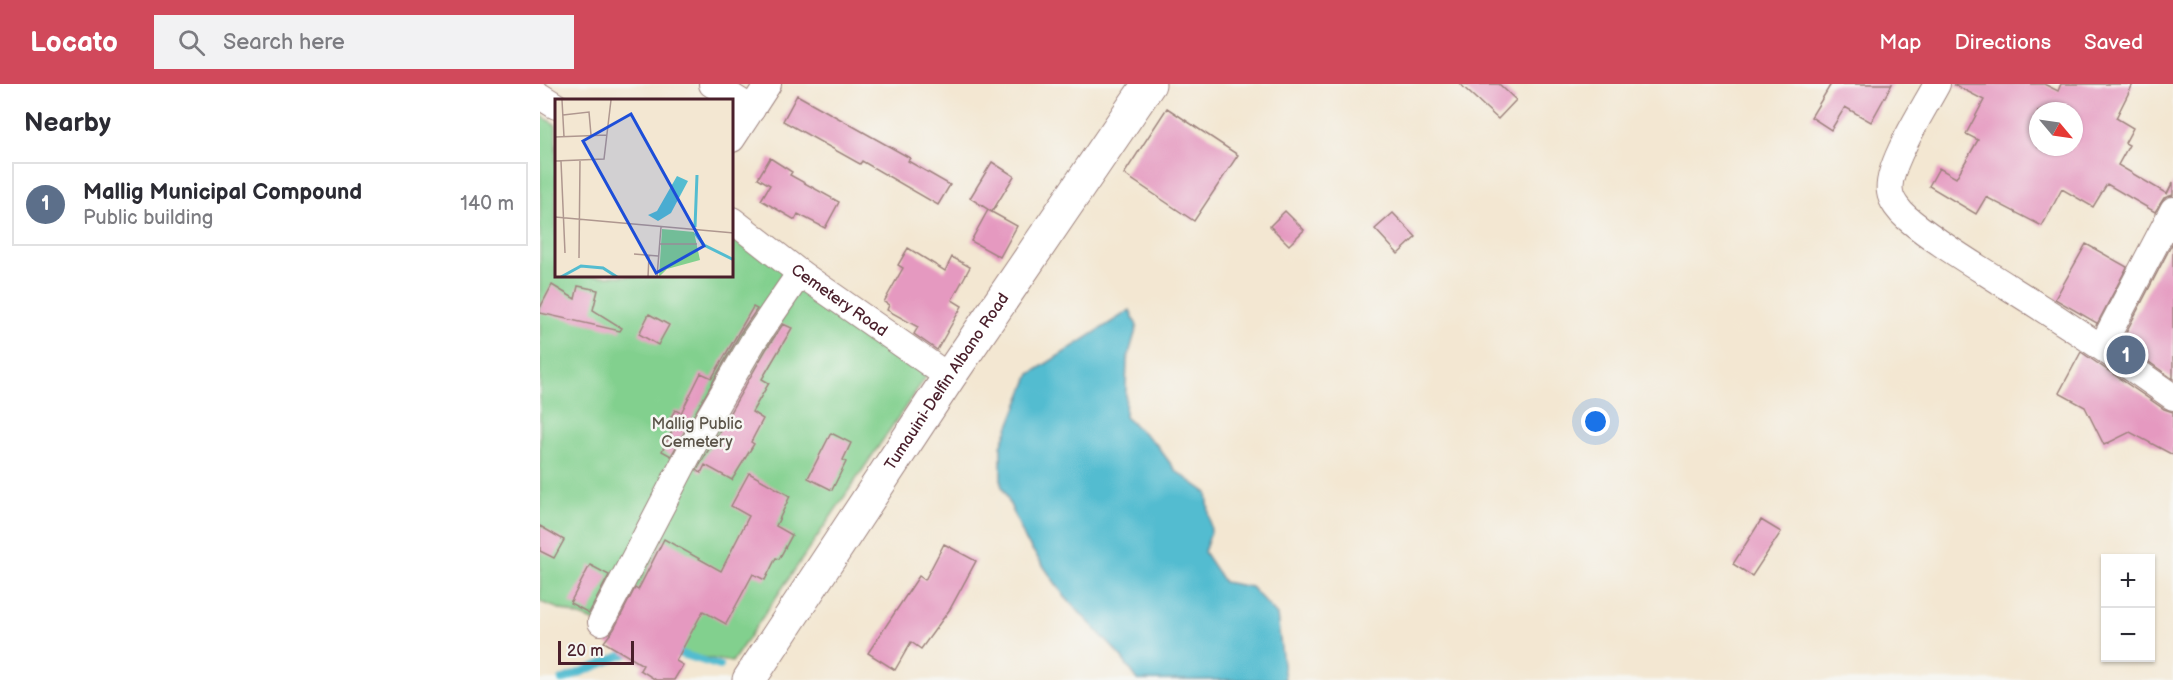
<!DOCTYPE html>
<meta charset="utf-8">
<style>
:root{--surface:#fff;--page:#f2f2f3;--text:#2b2b33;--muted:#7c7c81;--line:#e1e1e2;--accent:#d1495b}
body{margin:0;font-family:"Balsamiq Sans",sans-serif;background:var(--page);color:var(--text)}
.controls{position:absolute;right:18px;bottom:18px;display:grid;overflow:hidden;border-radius:0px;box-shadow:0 2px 4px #0004}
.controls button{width:54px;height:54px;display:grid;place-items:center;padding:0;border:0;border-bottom:2px solid var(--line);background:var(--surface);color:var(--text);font:30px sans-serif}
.compass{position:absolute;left:1489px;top:18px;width:54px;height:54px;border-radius:50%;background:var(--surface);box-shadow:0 2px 4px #0004;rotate:119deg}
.scale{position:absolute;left:18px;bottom:15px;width:76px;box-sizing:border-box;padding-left:6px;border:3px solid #4a1f2b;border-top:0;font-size:16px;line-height:21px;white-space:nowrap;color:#4a1f2b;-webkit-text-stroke:4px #f6f6f2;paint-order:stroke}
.you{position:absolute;left:1056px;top:338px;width:21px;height:21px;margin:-15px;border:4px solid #fff;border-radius:50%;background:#1a73e8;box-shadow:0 0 0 9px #1a73e833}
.badge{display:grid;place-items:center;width:39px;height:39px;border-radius:50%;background:var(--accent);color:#fff;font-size:20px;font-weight:700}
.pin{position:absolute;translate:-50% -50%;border:3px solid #fff;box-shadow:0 2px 6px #0006}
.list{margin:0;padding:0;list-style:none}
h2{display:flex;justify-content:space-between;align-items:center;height:78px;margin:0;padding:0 24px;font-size:26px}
h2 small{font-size:20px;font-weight:400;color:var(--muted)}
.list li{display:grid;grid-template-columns:39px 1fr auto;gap:18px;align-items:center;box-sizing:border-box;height:84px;margin:0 12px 12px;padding:0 12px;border:2px solid var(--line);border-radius:0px}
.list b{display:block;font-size:22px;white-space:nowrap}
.list p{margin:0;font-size:20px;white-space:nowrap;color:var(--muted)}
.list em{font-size:20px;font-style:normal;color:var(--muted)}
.icon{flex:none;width:33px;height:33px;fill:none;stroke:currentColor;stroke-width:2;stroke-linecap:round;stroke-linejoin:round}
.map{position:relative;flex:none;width:1633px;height:596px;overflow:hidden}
header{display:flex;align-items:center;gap:36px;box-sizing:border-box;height:84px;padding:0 30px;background:var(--accent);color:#fff}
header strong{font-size:28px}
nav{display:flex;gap:33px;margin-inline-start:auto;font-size:21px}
.search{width:420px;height:54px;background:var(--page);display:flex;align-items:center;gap:15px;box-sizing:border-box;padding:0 21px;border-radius:0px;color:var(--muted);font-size:22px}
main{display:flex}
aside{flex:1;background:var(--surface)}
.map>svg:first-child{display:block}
.green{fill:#82d08e;stroke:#66785c;stroke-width:1.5}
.water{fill:#53bcd0;stroke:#4e6e7e;stroke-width:1.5}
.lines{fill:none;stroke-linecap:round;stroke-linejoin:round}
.stream{stroke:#53bcd0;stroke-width:8}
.building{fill:#e599c0;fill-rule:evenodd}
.minor-casing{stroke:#9e837e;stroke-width:28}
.major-casing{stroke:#9e837e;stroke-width:35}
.minor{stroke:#fff;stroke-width:26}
.major{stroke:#fff;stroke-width:33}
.labels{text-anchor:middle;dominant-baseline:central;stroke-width:5;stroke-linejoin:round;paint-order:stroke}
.street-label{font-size:16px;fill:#4a1f2b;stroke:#f6f6f2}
.park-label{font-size:16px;fill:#5b5449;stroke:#f6f6f2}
.inset-river{fill:none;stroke:#53bcd0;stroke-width:3}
.inset-road{fill:none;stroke:#af978f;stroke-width:1.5}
.view{fill:#1d4ed8;fill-opacity:0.15;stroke:#1d4ed8;stroke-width:3}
.inset-edge{fill:none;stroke:#4a1f2b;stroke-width:3}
</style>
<header>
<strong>Locato</strong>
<div class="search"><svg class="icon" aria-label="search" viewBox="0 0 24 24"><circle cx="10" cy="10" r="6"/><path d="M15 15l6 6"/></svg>Search here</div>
<nav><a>Map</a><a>Directions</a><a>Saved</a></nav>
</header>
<main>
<aside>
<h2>Nearby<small></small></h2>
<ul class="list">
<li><span class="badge" style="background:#5c6f8a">1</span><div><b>Mallig Municipal Compound</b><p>Public building</p></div><em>140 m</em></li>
</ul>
</aside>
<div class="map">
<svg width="1633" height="596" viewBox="0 0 1633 596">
<rect width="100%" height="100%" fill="#f6f6f2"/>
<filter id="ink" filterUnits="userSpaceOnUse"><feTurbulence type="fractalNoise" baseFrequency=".0167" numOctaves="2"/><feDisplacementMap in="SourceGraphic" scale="12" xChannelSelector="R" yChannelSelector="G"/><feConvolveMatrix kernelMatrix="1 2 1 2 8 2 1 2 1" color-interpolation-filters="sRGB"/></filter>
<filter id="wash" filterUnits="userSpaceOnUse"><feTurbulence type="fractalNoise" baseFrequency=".008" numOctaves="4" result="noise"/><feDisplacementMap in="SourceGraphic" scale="24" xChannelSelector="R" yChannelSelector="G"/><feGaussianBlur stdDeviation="1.35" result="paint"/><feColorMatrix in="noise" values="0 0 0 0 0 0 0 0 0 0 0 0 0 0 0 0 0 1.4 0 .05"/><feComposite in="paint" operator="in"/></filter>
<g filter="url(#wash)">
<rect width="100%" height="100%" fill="#f3e7d2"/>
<path class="green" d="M0 31 16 41V192H192V145L387 291 192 578 149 571 0 518Z"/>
<path class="water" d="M590 226 597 242 587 277 585 333 616 360 636 387 667 409 671 448 664 468 684 498 711 503 737 531 745 596H598L578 569 525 513 486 457 461 400V362L490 290Z"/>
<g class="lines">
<path class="stream" d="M132 567 180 582
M22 596 93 567"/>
</g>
<g id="blocks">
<path class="building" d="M920 0H959L976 16 958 35Z
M1291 0H1352L1331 38 1305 23 1291 46 1271 33Z
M1413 0H1504L1518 7 1521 0H1593L1576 34 1593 44 1585 59 1589 61 1578 81 1627 110 1633 98V111L1624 114 1615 128 1567 100 1553 123 1522 105 1502 142 1446 113 1436 130 1389 102 1399 84 1416 94 1438 56 1426 50 1444 16ZM1498 27H1534V63H1498Z
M257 11 370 74 368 77 410 101 398 121 322 77 320 80 243 37Z
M627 24 698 71 654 137 584 90Z
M230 74 252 88 250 91 299 118 285 144 258 130 255 136 221 116 230 101 218 94Z
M452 78 474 92 452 128 430 114Z
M448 126 477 142 460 173 431 157Z
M745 127 764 146 749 161 730 142Z
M853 129 876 153 858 170 835 145Z
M1633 158V295L1581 258Z
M1546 160 1587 183 1556 242 1557 239 1515 215Z
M368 164 405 187 412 173 430 183 412 216 422 222 397 266 374 250 378 243 347 226 349 221 344 218 363 184 358 181Z
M12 201 35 215 38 202 58 206 53 226 82 244 80 247 0 229V224Z
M213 223 217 225 201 248 131 372 122 367 132 347 125 344 135 326 141 329 161 289 172 294Z
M109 230 129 241 118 261 99 250Z
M243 240 252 244 222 295 229 299 212 328 223 335 211 358 214 360 192 396 165 381 161 389 157 386 227 264Z
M1541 268 1624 325 1633 328V371L1590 348 1564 361 1545 323 1519 309Z
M291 349 311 359 303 376 306 378 292 406 268 394Z
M209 389 250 412 236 442 252 451 239 475 236 474 225 496 213 490 186 540 163 527 136 577 143 581 134 596H116L100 586 103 581 64 558 74 545 95 504 98 506 124 455 181 487 209 432 191 422Z
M1221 436 1241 448 1212 492 1193 480Z
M0 442 24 456 14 474 0 467Z
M404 460 436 477 410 525 381 565 371 558 355 586 328 569 379 492 385 496Z
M50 481 69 491 49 529 30 519Z"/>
</g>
</g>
<g filter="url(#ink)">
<use href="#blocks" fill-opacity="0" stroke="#9e837e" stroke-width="1.5"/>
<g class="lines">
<defs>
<g id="minor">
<path d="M172 0 212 25"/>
<path d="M1397 0C1385 23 1345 84 1350 108 1351 117 1360 128 1367 134 1399 161 1438 183 1473 206 1527 240 1581 276 1633 313"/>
<path d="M0 12 16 22"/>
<path d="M192 55 228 0"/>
<path id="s1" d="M192 136 260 189 409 293"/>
<path d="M1562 262 1633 126"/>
<path d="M61 538 158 352 214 256 260 189"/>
</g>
<g id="major">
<path id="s2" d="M209 596 409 293 609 0"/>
</g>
</defs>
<use href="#minor" class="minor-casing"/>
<use href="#major" class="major-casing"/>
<use href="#minor" class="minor"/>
<use href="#major" class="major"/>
</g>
</g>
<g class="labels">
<g class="street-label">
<text stroke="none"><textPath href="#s1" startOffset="134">Cemetery Road</textPath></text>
<text stroke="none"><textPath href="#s2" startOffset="358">Tumauini-Delfin Albano Road</textPath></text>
</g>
<g class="park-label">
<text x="157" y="340">Mallig Public<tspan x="157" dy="18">Cemetery</tspan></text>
</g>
</g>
<g transform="translate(15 15)">
<rect width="178" height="178" fill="#f3e7d2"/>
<path d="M107 130 139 133 145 161 112 170 104 178Z" fill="#82d08e"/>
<path d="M122 77 133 82 116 114 103 122 93 116 102 112Z" fill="#53bcd0"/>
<path class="inset-river" d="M140 128 142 76M140 134 149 146 179 161M6 178 26 167 48 169 62 178"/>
<path class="inset-road" d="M7 1 9 38M8 16 34 13 36 36M0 38 52 36M0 62 49 60 56 1M6 62 10 154M0 118 179 134M105 145H142M79 155 103 157M24 159 25 62M93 178 94 156M102 178 106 128"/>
<path class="view" d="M76 15 149 147 101 174 28 42Z"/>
<rect width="178" height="178" class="inset-edge"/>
</g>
</svg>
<div class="controls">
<button>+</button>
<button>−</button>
</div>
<svg class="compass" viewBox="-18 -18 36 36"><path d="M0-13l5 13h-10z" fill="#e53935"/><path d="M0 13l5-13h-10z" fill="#7c7c81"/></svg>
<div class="scale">20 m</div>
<div class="you"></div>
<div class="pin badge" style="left:1586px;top:271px;background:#5c6f8a">1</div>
</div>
</main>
